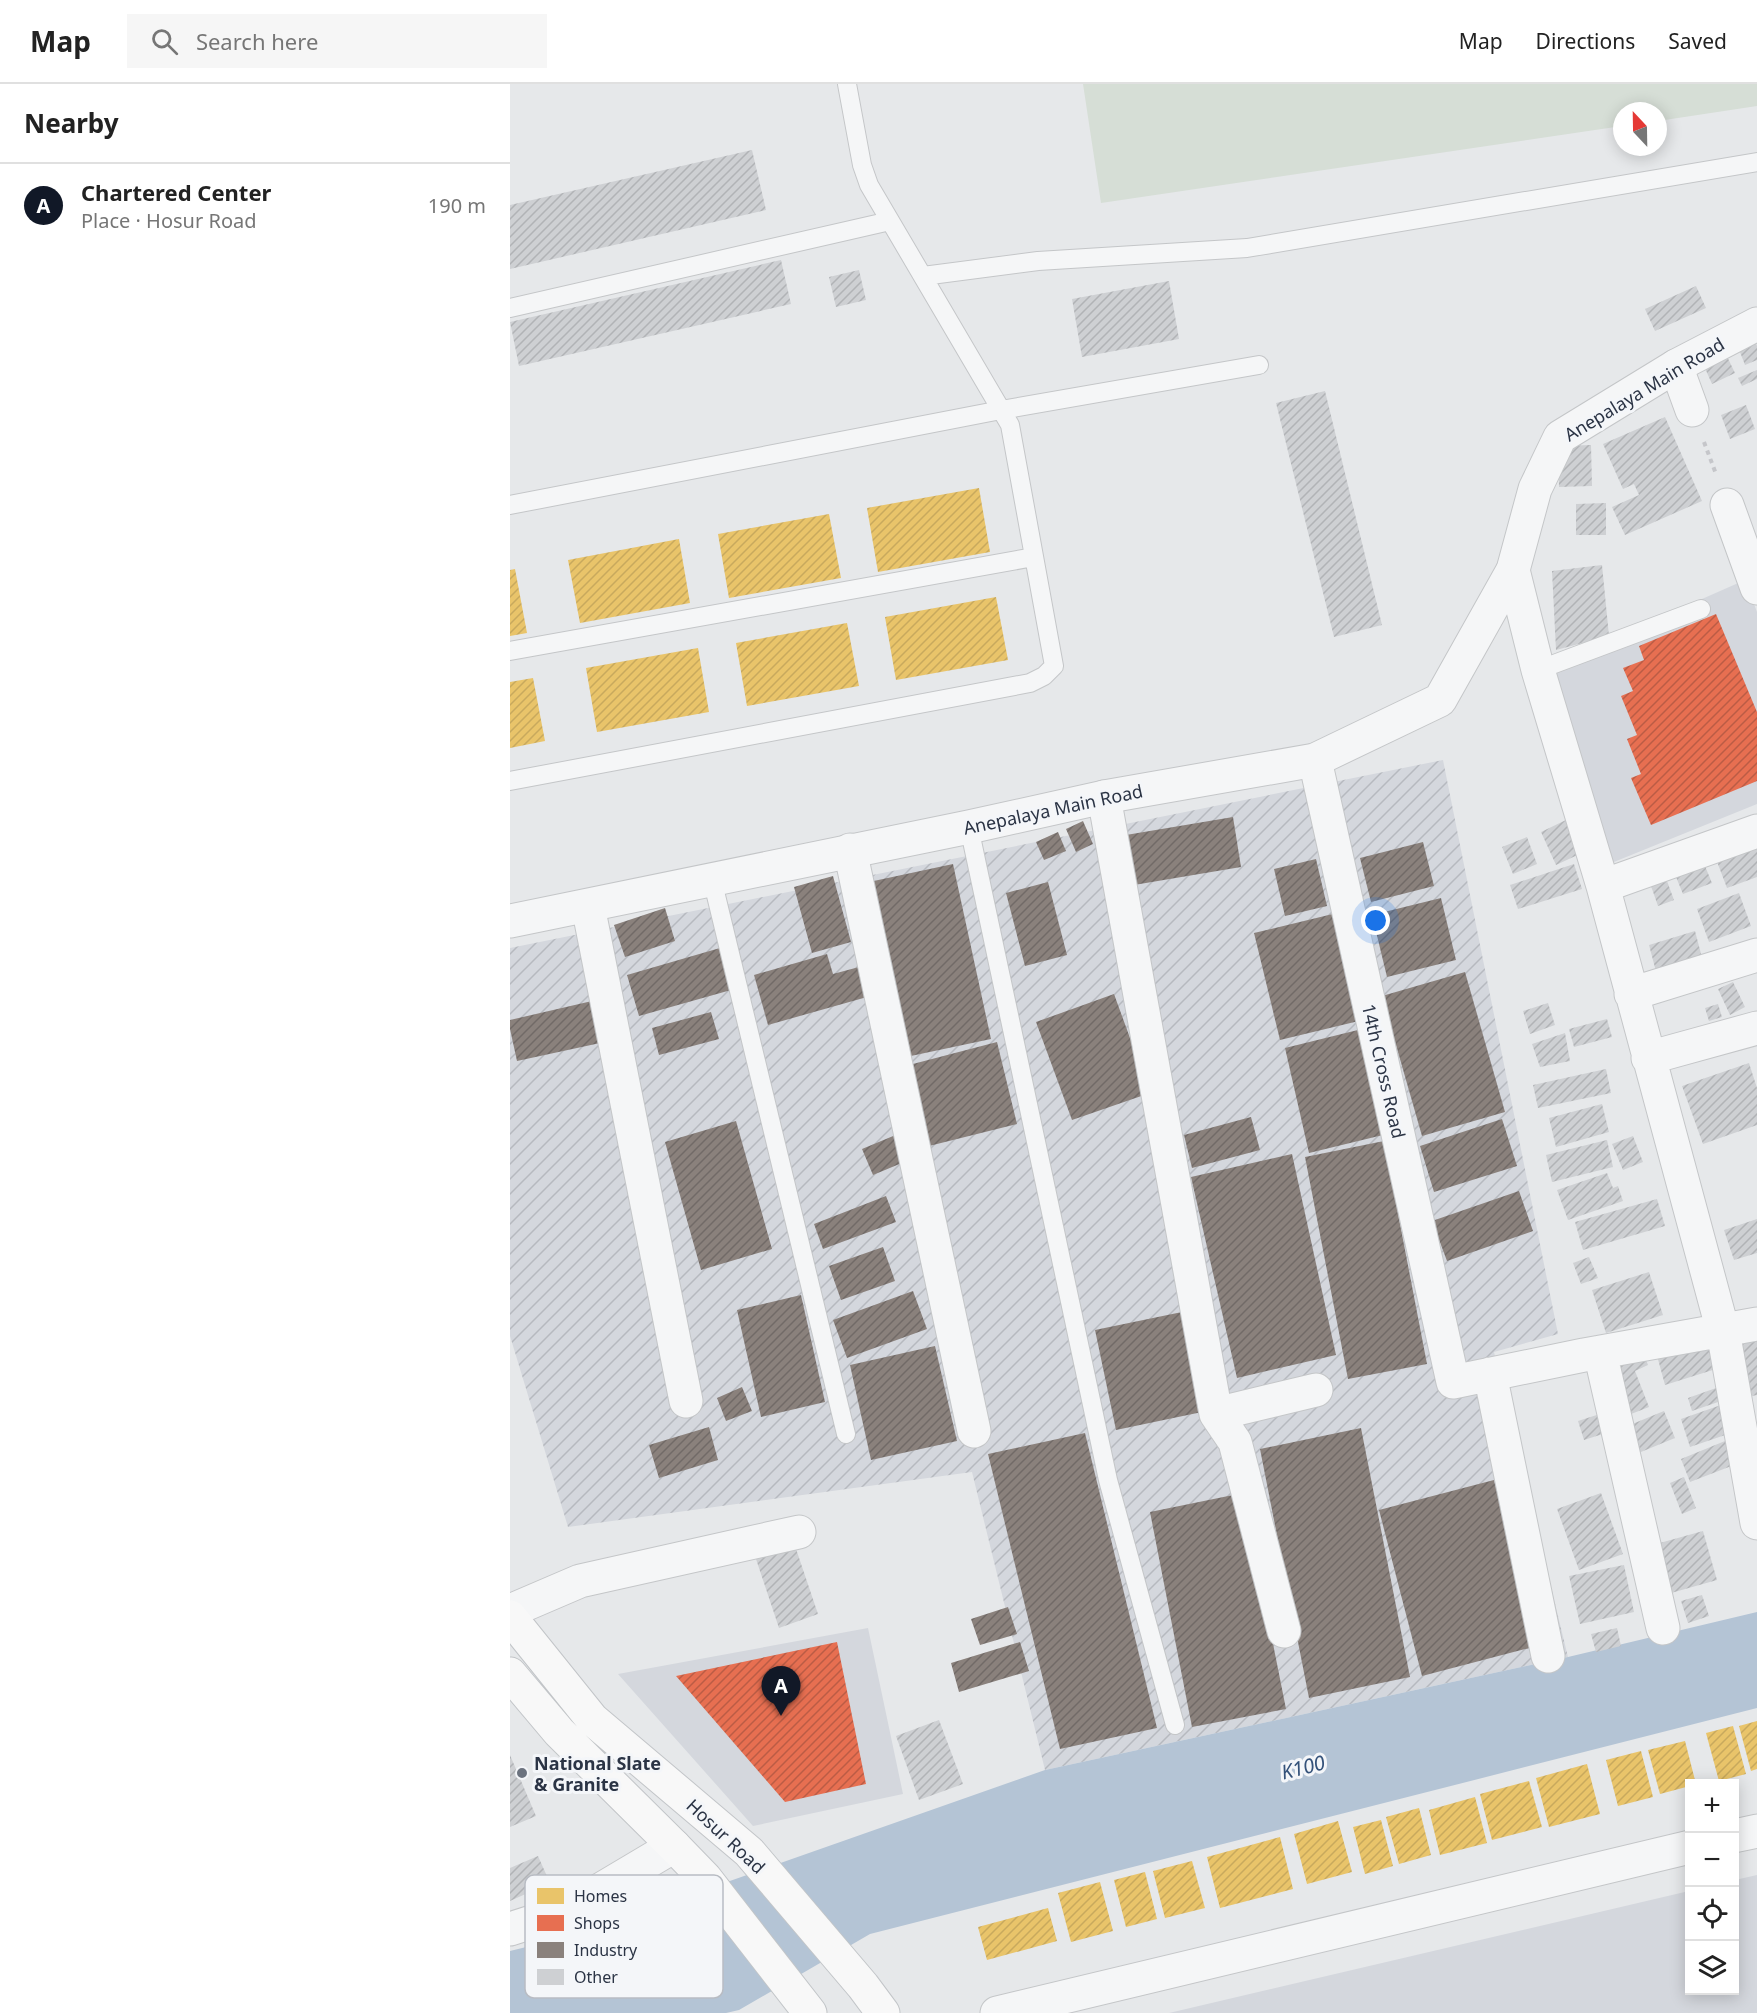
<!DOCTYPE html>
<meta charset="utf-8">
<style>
:root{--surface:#fff;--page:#f6f6f6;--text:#222;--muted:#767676;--line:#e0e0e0;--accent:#111827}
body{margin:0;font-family:"Noto Sans",sans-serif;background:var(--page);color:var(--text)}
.controls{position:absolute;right:18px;bottom:18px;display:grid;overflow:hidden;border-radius:0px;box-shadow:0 3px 15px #0003}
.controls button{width:54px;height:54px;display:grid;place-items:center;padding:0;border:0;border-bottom:2px solid var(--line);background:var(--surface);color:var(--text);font:30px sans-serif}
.compass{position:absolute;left:1103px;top:18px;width:54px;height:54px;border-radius:50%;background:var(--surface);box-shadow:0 3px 15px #0003;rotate:338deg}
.you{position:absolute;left:866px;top:837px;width:21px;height:21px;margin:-15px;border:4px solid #fff;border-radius:50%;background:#1a73e8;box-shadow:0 0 0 9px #1a73e833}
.badge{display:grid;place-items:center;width:39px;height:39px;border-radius:50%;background:var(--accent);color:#fff;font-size:20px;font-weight:700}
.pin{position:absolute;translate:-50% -50px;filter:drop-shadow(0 2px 3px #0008)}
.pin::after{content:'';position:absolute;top:32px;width:21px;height:18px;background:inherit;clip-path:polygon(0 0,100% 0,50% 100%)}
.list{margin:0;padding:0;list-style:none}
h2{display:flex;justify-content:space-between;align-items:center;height:78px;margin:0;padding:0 24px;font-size:26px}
h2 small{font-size:20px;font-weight:400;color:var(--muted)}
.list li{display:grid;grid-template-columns:39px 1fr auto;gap:18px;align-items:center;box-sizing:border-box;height:84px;padding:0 24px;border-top:2px solid var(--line)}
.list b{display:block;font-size:22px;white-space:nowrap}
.list p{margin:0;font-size:20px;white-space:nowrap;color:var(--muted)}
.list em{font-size:20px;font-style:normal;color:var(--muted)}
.icon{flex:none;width:33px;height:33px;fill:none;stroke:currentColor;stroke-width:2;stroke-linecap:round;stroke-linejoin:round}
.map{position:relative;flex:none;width:1247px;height:1929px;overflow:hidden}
header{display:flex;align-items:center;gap:36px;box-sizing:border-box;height:84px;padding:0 30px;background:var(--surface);border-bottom:2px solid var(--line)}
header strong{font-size:28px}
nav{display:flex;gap:33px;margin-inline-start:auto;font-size:21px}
.search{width:420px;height:54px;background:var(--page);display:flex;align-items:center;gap:15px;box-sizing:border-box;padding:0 21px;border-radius:0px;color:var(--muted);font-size:22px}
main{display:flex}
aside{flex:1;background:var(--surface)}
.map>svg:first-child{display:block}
.built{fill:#d4d7dd}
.industrial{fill:url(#industrial-furrows)}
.green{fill:#d6ded6}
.water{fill:#b4c4d5}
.homes{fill:url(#homes-hatch)}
.shops{fill:url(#shops-hatch)}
.industry{fill:url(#industry-hatch)}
.building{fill:url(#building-hatch)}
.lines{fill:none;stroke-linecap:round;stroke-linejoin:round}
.service-casing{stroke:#c4c6c8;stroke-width:20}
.minor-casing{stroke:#c4c6c8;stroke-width:35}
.tertiary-casing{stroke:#c4c6c8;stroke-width:35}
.primary-casing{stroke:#c2c5c8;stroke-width:35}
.path{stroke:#c5c6ca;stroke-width:4;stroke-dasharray:4.5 4.5;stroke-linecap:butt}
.service{stroke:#f5f6f7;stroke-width:18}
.minor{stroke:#f5f6f7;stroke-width:33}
.tertiary{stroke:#f5f6f7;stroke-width:33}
.primary{stroke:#f8f8f8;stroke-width:33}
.poi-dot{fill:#6c737f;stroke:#f4f6f9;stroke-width:2}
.labels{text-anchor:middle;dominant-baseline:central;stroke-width:6;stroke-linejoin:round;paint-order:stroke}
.street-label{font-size:18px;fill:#2b3445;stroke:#f4f6f9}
.poi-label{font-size:18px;font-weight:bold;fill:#2b3445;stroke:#f4f6f9;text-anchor:start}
.water-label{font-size:20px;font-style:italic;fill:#34527a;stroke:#f4f6f9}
.key{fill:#f4f6f9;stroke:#b8bcc3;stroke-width:1.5}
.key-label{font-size:16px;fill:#2b3445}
</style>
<header>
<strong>Map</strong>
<div class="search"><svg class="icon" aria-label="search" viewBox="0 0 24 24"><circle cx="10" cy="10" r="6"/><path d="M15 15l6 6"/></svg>Search here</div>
<nav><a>Map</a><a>Directions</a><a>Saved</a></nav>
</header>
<main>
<aside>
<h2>Nearby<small></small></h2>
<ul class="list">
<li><span class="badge">A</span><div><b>Chartered Center</b><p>Place · Hosur Road</p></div><em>190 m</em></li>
</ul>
</aside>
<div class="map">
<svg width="1247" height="1929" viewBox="0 0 1247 1929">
<defs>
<pattern id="industrial-furrows" width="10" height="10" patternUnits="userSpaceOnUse" patternTransform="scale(1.5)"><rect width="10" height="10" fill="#d4d7dd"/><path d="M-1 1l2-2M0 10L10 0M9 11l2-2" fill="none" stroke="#b6b9bf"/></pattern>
<pattern id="homes-hatch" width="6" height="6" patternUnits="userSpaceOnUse" patternTransform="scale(1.5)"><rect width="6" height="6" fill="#e9c46a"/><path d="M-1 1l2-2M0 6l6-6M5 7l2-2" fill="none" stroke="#c8a95d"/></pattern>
<pattern id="shops-hatch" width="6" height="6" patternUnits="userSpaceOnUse" patternTransform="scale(1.5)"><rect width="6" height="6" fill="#e76f51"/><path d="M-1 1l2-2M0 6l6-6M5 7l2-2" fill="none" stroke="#bb5c45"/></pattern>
<pattern id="industry-hatch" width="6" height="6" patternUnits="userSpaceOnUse" patternTransform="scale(1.5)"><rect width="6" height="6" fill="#8a817c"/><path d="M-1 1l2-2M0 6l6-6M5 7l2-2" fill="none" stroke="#716a67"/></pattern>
<pattern id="building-hatch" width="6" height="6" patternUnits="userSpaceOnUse" patternTransform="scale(1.5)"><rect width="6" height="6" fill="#ced0d3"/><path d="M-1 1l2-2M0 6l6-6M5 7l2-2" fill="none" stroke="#b1b3b6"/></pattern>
</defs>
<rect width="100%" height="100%" fill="#e6e8ea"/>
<path class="built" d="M1235 496 1247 528V720L1094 782 1038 583Z
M358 1544 393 1710 243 1742 108 1590Z
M1247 1791V1929H659L1179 1807 1180 1906H1224L1225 1796Z"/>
<path class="industrial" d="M933 676 1048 1250 984 1268 1058 1573 535 1686 462 1388 58 1443 0 1252V864Z"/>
<path class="green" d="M573 0H1247V22L1148 37V27H1112V42L591 119Z"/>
<path class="water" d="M1247 1528V1624L360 1850 229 1926 216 1929H0V1867L69 1850 535 1686 1058 1573Z"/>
<path class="homes" d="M469 404 480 468 368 488 357 424Z
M319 430 331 494 219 514 208 450Z
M169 455 180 519 70 539 58 476Z
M5 485 17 549 0 552V486Z
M486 513 498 576 386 596 375 533Z
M337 539 349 602 237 622 226 559Z
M188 564 199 628 87 648 76 584Z
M23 594 35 657 0 664V598Z
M1247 1637V1685L1241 1687 1229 1642Z
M1223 1642 1236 1690 1209 1697 1196 1649Z
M1175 1657 1186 1700H1180V1702L1150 1710 1138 1666Z
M1131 1667 1143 1713 1108 1722 1096 1676Z
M1077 1680 1090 1730 1039 1743 1026 1694Z
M1019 1697 1032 1743 982 1756 970 1710Z
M965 1713 977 1759 930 1771 919 1726Z
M909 1724 921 1771 889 1780 876 1733Z
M871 1736 883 1782 855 1790 843 1743Z
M828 1737 842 1788 797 1800 784 1750Z
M770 1753 783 1805 710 1824 697 1773Z
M682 1777 695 1824 655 1834 643 1787Z
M635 1788 647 1835 616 1843 604 1796Z
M590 1798 603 1847 561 1858 548 1809Z
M538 1824 547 1857 477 1876 468 1843Z"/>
<path class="shops" d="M1206 530 1247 628V697L1141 741 1121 694 1131 690 1117 655 1127 651 1111 612 1123 607 1113 584 1134 576 1129 562Z
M327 1558 356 1700 275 1718 166 1592Z"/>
<path class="industry" d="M723 733 731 783 624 801 616 751Z
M573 737 583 760 566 768 556 745Z
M548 748 556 767 534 776 526 758Z
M913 758 924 802 861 818 850 774Z
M806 775 817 822 775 832 764 785Z
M443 780 481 955 396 973 359 798Z
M323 792 341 858 302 869 284 803Z
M538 798 557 871 515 882 496 809Z
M931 814 946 876 877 893 862 831Z
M155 824 165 857 115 873 104 841Z
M831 828 857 935 770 956 744 849Z
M210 864 221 906 129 932 117 891Z
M317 870 323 890 349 883 357 913 258 941 244 891Z
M955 888 995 1028 912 1052 872 912Z
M604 910 640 1009 562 1036 526 938Z
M95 914 104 956 7 977 0 945V936Z
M201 928 209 955 149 971 142 944Z
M852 945 877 1050 799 1069 775 964Z
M487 958 507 1040 419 1062 399 981Z
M741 1033 750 1066 682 1084 674 1051Z
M992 1035 1007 1082 924 1108 910 1062Z
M226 1037 262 1165 191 1186 155 1058Z
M388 1050 399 1076 363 1091 352 1065Z
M874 1057 917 1280 838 1295 795 1073Z
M782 1070 826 1271 727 1294 681 1093Z
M1009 1107 1023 1147 937 1177 922 1137Z
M376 1112 386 1138 313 1165 304 1140Z
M373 1163 385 1197 331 1216 319 1182Z
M403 1207 417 1245 337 1274 323 1236Z
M291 1211 315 1318 251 1333 227 1226Z
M672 1228 692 1328 606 1346 585 1246Z
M425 1262 447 1357 361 1376 340 1281Z
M232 1303 242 1327 216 1337 207 1314Z
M199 1343 208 1376 149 1394 139 1361Z
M851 1344 900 1593 799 1614 750 1365Z
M575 1349 647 1644 550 1665 478 1370Z
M984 1396 1027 1562 912 1592 869 1426Z
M733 1409 776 1625 682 1643 640 1428Z
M498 1523 507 1550 470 1561 461 1535Z
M510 1558 519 1587 449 1608 441 1579Z"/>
<path class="building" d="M242 66 256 126 0 185V121Z
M271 176 281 220 9 282 0 238Z
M349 186 356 216 326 223 319 193Z
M659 197 669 255 572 273 562 215Z
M1186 202 1196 224 1145 247 1135 225Z
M1242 248 1247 262V276L1235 281 1225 255Z
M1212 262 1225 289 1202 300 1190 273Z
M1247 286V295L1232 302 1228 294Z
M815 307 872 541 824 553 766 319Z
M1236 321 1245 345 1220 355 1211 331Z
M1155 333 1192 417 1115 451 1102 423 1129 411 1124 400 1113 405 1093 360Z
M1081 361 1082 402 1049 403 1048 362Z
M1096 419V451H1066V420Z
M1092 481 1099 552 1046 566 1042 487Z
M1058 735 1074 768 1046 781 1031 748Z
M1017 753 1027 780 1003 790 992 763Z
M1247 759V793L1217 804 1206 775Z
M1064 780 1072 805 1008 825 1000 801Z
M1195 782 1202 799 1173 810 1166 793Z
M1157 797 1164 816 1148 822 1141 802Z
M1229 809 1241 842 1199 858 1187 825Z
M1185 847 1194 881 1148 895 1139 861Z
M1223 898 1235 923 1220 931 1208 905Z
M1038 919 1045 941 1020 950 1013 927Z
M1208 920 1212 933 1199 937 1195 924Z
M1097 935 1102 953 1064 963 1059 945Z
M1055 949 1060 977 1030 983 1022 960Z
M1239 979 1247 1004V1041L1193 1060 1172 1002Z
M1096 985 1101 1009 1028 1024 1023 1001Z
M1092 1020 1099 1048 1046 1063 1039 1034Z
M1123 1052 1133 1078 1113 1086 1102 1060Z
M1097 1056 1103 1083 1042 1098 1036 1071Z
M1097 1089 1103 1104 1108 1102 1113 1117 1058 1136 1047 1106Z
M1147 1115 1155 1142 1073 1166 1065 1138Z
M1247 1135V1169L1224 1176 1214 1146Z
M1079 1173 1088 1194 1071 1200 1063 1179Z
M1139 1188 1153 1231 1096 1249 1082 1206Z
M1196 1253 1206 1285 1155 1301 1146 1268Z
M1247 1255V1311L1242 1312 1230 1259Z
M1132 1265 1138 1281 1125 1287 1139 1323 1116 1332 1096 1278Z
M1206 1304 1211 1317 1182 1327 1178 1314Z
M1211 1321 1221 1349 1180 1363 1171 1335Z
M1154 1327 1165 1354 1126 1370 1115 1343Z
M1093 1329 1099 1348 1074 1356 1068 1337Z
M1215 1357 1224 1381 1180 1398 1171 1375Z
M1174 1393 1186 1424 1172 1430 1160 1399Z
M1091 1409 1113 1470 1069 1486 1047 1425Z
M1193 1447 1207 1496 1154 1511 1139 1462Z
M281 1450 308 1530 269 1544 242 1463Z
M1114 1481 1124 1528 1070 1540 1059 1492Z
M1192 1511 1199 1532 1178 1539 1171 1517Z
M1107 1544 1111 1562 1086 1568 1081 1550Z
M429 1636 453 1700 409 1716 386 1652Z
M0 1671 26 1732 0 1743Z
M28 1772 40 1799 0 1817V1784Z"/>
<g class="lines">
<defs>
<path id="service" d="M413 192 528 177 737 164 1247 78
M0 224 380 137
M0 421 491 326 749 281
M0 567 524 473
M1028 586 1191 525
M0 697 520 599 534 592 544 582 500 341 359 101 352 81 337 0
M459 743 598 1396 665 1641
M202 795 336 1350"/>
<path id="minor" d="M1166 282 1182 326
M1217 421 1247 504
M1003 486 1028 586 1093 802 1213 1247 1247 1439
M805 676 943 1298 1074 1271 1247 1240
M594 713 706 1330 725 1358 774 1547
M340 766 464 1347
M1093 802 1247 747
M78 822 176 1317
M1121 910 1247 871
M1138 974 1247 944
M1090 1268 1153 1544
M980 1290 1038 1572
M706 1330 806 1306
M0 1527 70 1497 289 1448
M1224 1752 1247 1747
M0 1845 53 1828 164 1762
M487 1929 1180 1763"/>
<path id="tertiary" d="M0 837 459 743 594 713 805 676 930 616 1003 486 1025 405 1050 353 1166 282 1247 240"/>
<path id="primary" d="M0 1533 82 1635 239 1768 353 1902 373 1929
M0 1590 49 1648 164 1762 195 1794 300 1929"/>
</defs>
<use href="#service" class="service-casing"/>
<use href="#minor" class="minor-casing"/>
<use href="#tertiary" class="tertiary-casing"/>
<use href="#primary" class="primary-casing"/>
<path class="path" d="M1194 358 1206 390"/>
<use href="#service" class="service"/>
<use href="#minor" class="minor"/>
<use href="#tertiary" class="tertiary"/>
<use href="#primary" class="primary"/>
</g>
<circle class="poi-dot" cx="12" cy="1689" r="6"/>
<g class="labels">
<g class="street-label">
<text transform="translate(1134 305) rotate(-31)">Anepalaya Main Road</text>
<text transform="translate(543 725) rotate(-12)">Anepalaya Main Road</text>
<text transform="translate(874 987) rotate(77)">14th Cross Road</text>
<text transform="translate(216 1752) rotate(43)">Hosur Road</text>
</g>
<g class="poi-label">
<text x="24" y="1679">National Slate<tspan x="24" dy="21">&amp; Granite</tspan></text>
</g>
<g class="water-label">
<text transform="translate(793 1683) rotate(-14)">K100</text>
</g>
</g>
<rect x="15" y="1791" width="198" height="123" rx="9" class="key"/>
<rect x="27" y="1804" width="27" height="16" fill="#e9c46a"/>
<rect x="27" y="1831" width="27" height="16" fill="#e76f51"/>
<rect x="27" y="1858" width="27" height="16" fill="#8a817c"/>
<rect x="27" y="1885" width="27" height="16" fill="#ced0d3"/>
<g class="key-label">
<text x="64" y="1818">Homes</text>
<text x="64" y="1845">Shops</text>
<text x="64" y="1872">Industry</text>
<text x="64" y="1899">Other</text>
</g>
</svg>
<div class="controls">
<button>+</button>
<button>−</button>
<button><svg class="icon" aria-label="locate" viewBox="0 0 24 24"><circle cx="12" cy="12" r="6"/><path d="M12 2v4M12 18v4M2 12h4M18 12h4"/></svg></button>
<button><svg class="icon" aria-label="layers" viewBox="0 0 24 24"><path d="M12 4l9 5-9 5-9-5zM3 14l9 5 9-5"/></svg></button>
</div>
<svg class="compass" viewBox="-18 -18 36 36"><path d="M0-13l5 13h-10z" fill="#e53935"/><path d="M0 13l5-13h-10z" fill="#767676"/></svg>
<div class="you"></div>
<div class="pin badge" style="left:271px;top:1632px">A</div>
</div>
</main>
